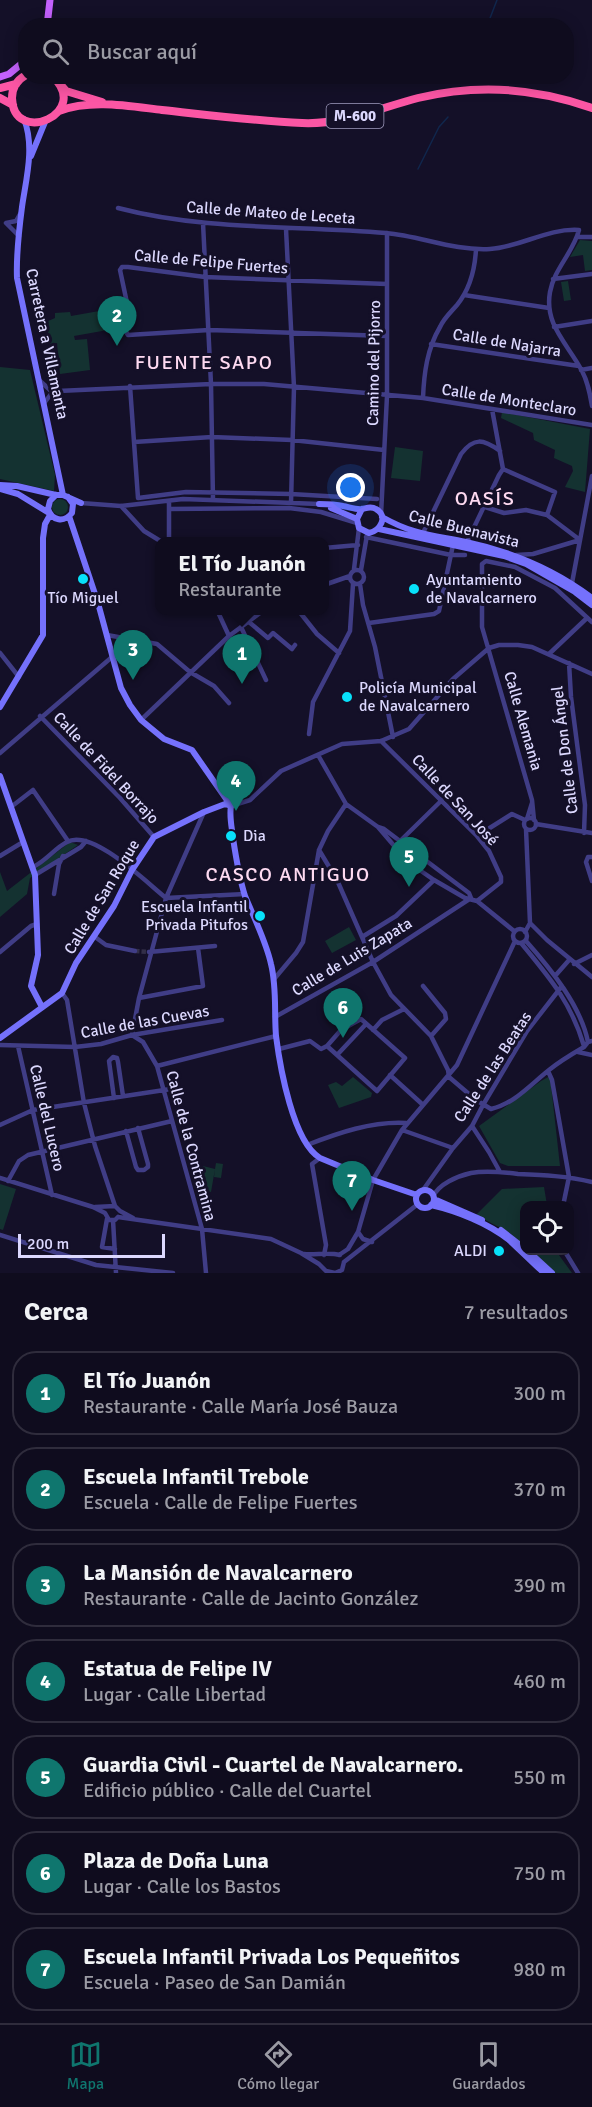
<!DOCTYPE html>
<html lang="es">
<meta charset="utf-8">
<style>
:root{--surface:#0f0c1e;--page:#181527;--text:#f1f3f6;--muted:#9b9ba4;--line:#2f2c3c;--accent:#0f766e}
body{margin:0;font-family:Signika,sans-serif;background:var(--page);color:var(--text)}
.controls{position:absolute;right:18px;bottom:18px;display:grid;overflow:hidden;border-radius:12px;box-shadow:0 3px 15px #0003}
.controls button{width:54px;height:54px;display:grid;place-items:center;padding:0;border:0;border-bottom:2px solid var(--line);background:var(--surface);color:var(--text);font:30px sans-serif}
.scale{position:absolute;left:18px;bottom:15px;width:147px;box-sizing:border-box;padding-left:6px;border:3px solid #dcd8fe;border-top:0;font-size:16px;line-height:21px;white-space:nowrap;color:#dcd8fe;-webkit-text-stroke:4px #141028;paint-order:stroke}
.you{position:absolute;left:351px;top:488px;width:21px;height:21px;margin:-15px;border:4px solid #fff;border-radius:50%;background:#1a73e8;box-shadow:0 0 0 9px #1a73e833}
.badge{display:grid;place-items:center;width:39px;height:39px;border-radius:50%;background:var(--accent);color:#fff;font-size:20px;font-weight:700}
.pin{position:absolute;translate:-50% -50px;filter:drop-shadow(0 2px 3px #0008)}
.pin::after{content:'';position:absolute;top:32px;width:21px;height:18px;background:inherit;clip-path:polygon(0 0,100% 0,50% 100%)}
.popup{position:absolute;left:155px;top:537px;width:174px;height:78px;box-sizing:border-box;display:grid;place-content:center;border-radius:12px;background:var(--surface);filter:drop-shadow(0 2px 4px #0005);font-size:20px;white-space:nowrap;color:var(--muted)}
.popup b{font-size:22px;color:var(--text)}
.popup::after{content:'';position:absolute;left:50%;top:100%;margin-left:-12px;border:12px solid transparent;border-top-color:var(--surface)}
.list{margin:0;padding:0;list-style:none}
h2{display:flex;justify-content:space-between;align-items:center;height:78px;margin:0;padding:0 24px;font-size:26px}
h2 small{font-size:20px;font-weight:400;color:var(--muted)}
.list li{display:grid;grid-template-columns:39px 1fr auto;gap:18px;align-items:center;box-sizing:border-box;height:84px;margin:0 12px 12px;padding:0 12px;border:2px solid var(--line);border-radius:24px}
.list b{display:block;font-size:22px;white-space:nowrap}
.list p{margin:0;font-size:20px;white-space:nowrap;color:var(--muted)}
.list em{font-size:20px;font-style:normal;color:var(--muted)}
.icon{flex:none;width:33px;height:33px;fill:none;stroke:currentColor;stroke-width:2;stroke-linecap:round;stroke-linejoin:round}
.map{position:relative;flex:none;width:592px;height:1273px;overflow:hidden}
.search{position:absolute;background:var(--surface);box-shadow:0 3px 15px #0003;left:18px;right:18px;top:18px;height:66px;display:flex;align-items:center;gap:15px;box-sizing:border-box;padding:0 21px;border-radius:24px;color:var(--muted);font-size:22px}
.sheet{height:750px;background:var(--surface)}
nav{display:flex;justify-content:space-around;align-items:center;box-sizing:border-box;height:84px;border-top:2px solid var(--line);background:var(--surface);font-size:16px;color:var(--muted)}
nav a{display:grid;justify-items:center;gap:3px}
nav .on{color:var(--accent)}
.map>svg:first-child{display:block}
.green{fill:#143231}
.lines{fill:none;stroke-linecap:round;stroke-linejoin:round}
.stream{stroke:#10264c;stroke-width:1.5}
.street-tunnel{stroke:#322e48;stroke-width:4.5;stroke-dasharray:4.5 2;stroke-linecap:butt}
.street{stroke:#403d86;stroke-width:4.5}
.secondary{stroke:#7571fc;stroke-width:6}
.primary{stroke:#c361fc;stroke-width:7}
.highway{stroke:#fb56a4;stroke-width:8}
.poi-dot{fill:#08e1fa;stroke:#141028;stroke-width:2}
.labels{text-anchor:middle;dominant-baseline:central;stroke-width:6;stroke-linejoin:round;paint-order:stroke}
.shield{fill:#141028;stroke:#a09cbe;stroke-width:1.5}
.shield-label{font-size:15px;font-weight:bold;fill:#dcd8fe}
.street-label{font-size:16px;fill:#dcd8fe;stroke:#141028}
.poi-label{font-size:16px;fill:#dcd8fe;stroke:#141028;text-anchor:start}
.quarter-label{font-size:20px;letter-spacing:1.5px;fill:#fedaf1;stroke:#141028}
</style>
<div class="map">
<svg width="592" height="1273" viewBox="0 0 592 1273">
<rect width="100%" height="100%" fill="#141028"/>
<path class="green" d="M580 240 592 241V270L585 271 583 255 570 257Z
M568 281 571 300 564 301 561 282Z
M116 308 119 328 74 336 75 340 87 339 90 370 60 374 57 343 50 344 46 322 55 318V313L70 312 71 316Z
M0 367 30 370 55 475 54 491 0 479Z
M502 412 590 429 585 492 565 487 573 471 572 466 554 458 555 450 534 440 533 433 501 418Z
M395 447 423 451 420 481 391 478Z
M52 507a8 8 0 1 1 16 0a8 8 0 1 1-16 0Z
M70 842 78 845 30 878 27 894 0 917V872L7 891Z
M349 927 356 940 332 953 325 941Z
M550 1076 560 1166H508L500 1163 479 1126 541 1081Z
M353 1077 372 1093 371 1097 339 1108 328 1085 336 1082 342 1086Z
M216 1163 223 1164 221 1178 214 1177 215 1169 211 1192 199 1190 203 1166 215 1169Z
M0 1184 16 1189 3 1230 0 1229Z
M544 1187 547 1205 524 1206V1246L510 1233 476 1215 502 1189Z
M529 1251H556L572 1273H553Z"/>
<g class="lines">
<path class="stream" d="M487 26 497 0
M418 169 439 127 448 117"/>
<path class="street-tunnel" d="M135 951 149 952"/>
<path class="street" d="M118 208C206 231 297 225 386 233 421 236 453 251 490 249 521 247 547 228 579 230 573 253 554 269 550 292 544 325 568 344 582 371 588 382 590 394 592 406
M203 223 211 384 213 500
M286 229 294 387 291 503
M19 236 6 223 16 221 20 214
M577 237H592
M553 279 592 274
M387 284 205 277 128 267H122L120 270 127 303 125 330 128 335 209 330 387 336
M464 295 549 308
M554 327 592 321
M431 344 579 366
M581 370 592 368
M39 380 50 390 58 391 51 394 45 402
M130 386 138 498 186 492 291 494 377 499
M58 391 211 384H264L423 398 592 425
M423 398C424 373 427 349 440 327 444 318 451 312 457 305 470 289 475 269 476 249
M492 409 503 469
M134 442 212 437 292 440 384 450
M169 501V542
M81 503 121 506 183 499 319 504
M121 506 144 531 162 542
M169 509 289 508 321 512 357 523
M381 515 387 396V233
M547 515 580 540
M422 535 461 454C474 437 483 439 500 451
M366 537 451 555H465
M467 542 499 475 503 469 555 492 547 515 526 510 504 513 485 507
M324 548 358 545
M516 555 533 554 580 540
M354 569 359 528
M350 577a7 7 0 1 1 14 0a7 7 0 1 1-14 0Z
M361 570 367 535
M360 584 363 605 375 647 393 737
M569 584 572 583 592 476
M324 585 350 576
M217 610 229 636
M298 610 317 634 339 653
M249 622 268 638 273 633 292 649 295 645
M369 623 434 614 439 611 453 545
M241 627 266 680
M107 635 157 644 190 672 214 686 229 703
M0 653 19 677
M549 654 587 618
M569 663 571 697 585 805 584 833
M40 716 120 798 154 837
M141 720 229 636 264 610
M309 734 313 702 350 631 353 584
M381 741 477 836 489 851 501 877V882L477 901
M0 753 112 657
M318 755 346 804 378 827 384 829 469 893 471 898
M231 806 250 800 281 771 342 744 381 741 409 729 453 679 489 648 499 645H518L532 647 592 674
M11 807 33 790 68 841
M524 824a6 6 0 1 1 12 0a6 6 0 1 1-12 0Z
M527 819 532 803
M534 820 532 800 482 627V564L486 561 515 567 555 588 592 622
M536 824 592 833
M378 827 408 862 434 880 465 898 477 901 514 931
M477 836 512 814 525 820
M394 847 442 800
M319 850 337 880 373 962 391 995 431 1036 448 1070 449 1077 476 1100 491 1109C514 1104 530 1085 549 1070 560 1061 572 1054 584 1047L588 1042 592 1041
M0 856 23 842
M592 857H588L586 862 592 881
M33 867C46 861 55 848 67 842 92 828 147 883 166 898L245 894
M35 875 81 847 86 841
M54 894 59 864 63 856
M530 923 547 940 592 977
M513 936a7 7 0 1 1 14 0a7 7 0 1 1-14 0Z
M525 932 530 923 526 829
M95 937 106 945 135 951
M362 937 396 916 434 880
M526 941C550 968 581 1006 588 1042
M521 943C549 977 571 1002 584 1046
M0 952 31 926 37 924
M149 952 215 946
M574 964 592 955
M555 976 570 959
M275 978 296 953 303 942 319 850 328 831 346 804
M423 986 445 1013 446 1019 431 1036
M62 993 67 1000 84 1103 95 1146 115 1206
M139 998 203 986 198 948
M275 1017 373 962 471 898
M361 1019 405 1058 377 1091 327 1046 341 1030Z
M373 1030 382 1020 404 1009
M132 1035 143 1042 157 1066 202 1229 206 1273
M132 1035 139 998 166 898 204 812
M0 1045 75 1047 101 1044 132 1035 222 1020
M18 1046 52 1195
M279 1049 310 1041 321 1049 327 1046
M578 1052 592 1055
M337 1055 366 1024
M157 1066 276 1036
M548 1071 552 1080 569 1177 563 1206
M390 1075 422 1104
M114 1098 109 1061 113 1057 117 1058 118 1062 123 1096
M0 1125 33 1110 171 1089
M472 1126 489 1152 500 1172
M402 1130 453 1148
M126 1131 136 1167 138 1170H144L148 1167V1164L138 1128
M307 1145C338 1133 372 1121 406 1123
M320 1158 312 1164 326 1245 324 1255
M0 1178 93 1207 105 1213 109 1220H115L118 1217
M8 1181 19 1161 28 1155 172 1121
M423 1190 453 1148 472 1126 483 1105 527 1031 562 986
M433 1197C438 1184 458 1176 471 1173 486 1170 503 1172 518 1174 543 1175 567 1176 592 1182
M95 1207 115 1206 120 1211 133 1218
M118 1217 271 1239 301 1253 319 1264 326 1271 335 1273 342 1270 344 1262
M107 1219 102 1247 115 1249
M113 1220 116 1273
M358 1232 363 1239 372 1242
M0 1235 96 1265 173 1273
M564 1250 578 1273
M304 1254C316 1255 329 1252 340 1255
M339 1255 348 1249 358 1232 373 1180 402 1130 457 1065 515 941
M344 1262 418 1204"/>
<path class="secondary" d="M24 119C35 147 26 179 22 207 19 230 16 255 17 278L63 495
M31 156 45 122
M0 485 17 486 56 495H63L81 503
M0 489 18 494 49 513
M56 495 50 501 48 509C52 521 64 523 72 513L73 504 68 497
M319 504C327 504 335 504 343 506 349 507 357 510 362 509 367 508 371 506 376 509 389 516 380 531 369 533L359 528 357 519 362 509
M331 508 357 519
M69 516 98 603 121 688 130 705 141 720 164 739 192 750 231 806
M382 517C414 535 432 535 466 542 513 552 554 569 592 598
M379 529 504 556 526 564 575 592 592 605
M0 707 43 635V538L45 524 50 515
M0 776 35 875 38 955 31 986 42 1007
M231 806C229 816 232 828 233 838 236 858 239 877 245 896 254 918 266 941 271 964 277 988 274 1012 276 1036 280 1067 293 1142 320 1158L373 1180 417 1195
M0 1038 62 993 76 963 114 906 132 870 154 837 204 812 225 804 231 806
M416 1199a9 9 0 1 1 18 0a9 9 0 1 1-18 0Z
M434 1199 482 1220
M431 1205C457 1211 488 1223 509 1240 521 1251 532 1262 544 1273
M501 1230 524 1248
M527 1250 552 1273"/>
<path class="primary" d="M47 26 50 0
M0 77 9 74 26 60"/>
<path class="highway" d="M26 75C17 80 12 88 12 98 13 147 93 113 52 76
M61 85 66 91 102 102
M0 88 16 84
M0 98 13 105
M59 111C91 99 128 106 162 110 209 115 256 121 302 123 341 125 380 108 418 98 476 84 536 88 592 108"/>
</g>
<g class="poi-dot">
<circle cx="83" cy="579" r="6"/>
<circle cx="414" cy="589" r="6"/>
<circle cx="347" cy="697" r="6"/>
<circle cx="231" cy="836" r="6"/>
<circle cx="260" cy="916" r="6"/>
<circle cx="499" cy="1251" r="6"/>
</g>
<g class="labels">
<rect class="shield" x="326.5" y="104" width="57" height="24" rx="4.5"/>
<g class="shield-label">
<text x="355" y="116">M-600</text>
</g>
<g class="street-label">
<text transform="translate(271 213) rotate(4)">Calle de Mateo de Leceta</text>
<text transform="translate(211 262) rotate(5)">Calle de Felipe Fuertes</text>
<text transform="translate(507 343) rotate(9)">Calle de Najarra</text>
<text transform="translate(47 344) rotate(78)">Carretera a Villamanta</text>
<text transform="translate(374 363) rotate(-89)">Camino del Pijorro</text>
<text transform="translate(509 400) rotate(9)">Calle de Monteclaro</text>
<text transform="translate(464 529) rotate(14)">Calle Buenavista</text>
<text transform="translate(523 721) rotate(74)">Calle Alemania</text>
<text transform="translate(565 750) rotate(-97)">Calle de Don Ángel</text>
<text transform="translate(106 768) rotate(47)">Calle de Fidel Borrajo</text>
<text transform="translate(455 800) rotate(47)">Calle de San José</text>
<text transform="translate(102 897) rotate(-59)">Calle de San Roque</text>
<text transform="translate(352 957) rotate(-31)">Calle de Luis Zapata</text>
<text transform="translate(145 1022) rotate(-10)">Calle de las Cuevas</text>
<text transform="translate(493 1067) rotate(-57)">Calle de las Beatas</text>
<text transform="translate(47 1118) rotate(77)">Calle del Lucero</text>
<text transform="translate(191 1146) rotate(75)">Calle de la Contramina</text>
</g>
<g class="poi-label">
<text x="426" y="580">Ayuntamiento<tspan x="426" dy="18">de Navalcarnero</tspan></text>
<text x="83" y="598" text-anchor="middle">Tío Miguel</text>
<text x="359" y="688">Policía Municipal<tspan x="359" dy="18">de Navalcarnero</tspan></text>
<text x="243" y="836">Dia</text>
<text x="248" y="907" text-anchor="end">Escuela Infantil<tspan x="248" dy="18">Privada Pitufos</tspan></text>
<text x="487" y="1251" text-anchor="end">ALDI</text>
</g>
<g class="quarter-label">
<text x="204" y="362">FUENTE SAPO</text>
<text x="485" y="498">OASÍS</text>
<text x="288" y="874">CASCO ANTIGUO</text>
</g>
</g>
</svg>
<div class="controls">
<button><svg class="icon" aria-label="locate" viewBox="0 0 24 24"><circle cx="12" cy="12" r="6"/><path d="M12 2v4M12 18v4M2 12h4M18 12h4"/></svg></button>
</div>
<div class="scale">200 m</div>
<div class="you"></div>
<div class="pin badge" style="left:242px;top:684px">1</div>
<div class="popup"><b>El Tío Juanón</b>Restaurante</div>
<div class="pin badge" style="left:117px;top:346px">2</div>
<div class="pin badge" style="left:133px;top:680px">3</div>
<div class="pin badge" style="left:236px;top:811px">4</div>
<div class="pin badge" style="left:409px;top:887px">5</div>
<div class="pin badge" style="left:343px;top:1038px">6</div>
<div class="pin badge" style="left:352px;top:1211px">7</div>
<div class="search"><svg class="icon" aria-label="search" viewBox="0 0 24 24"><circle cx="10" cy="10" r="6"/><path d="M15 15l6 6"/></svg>Buscar aquí</div>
</div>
<section class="sheet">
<h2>Cerca<small>7 resultados</small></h2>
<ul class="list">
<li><span class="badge">1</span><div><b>El Tío Juanón</b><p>Restaurante · Calle María José Bauza</p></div><em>300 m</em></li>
<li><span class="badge">2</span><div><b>Escuela Infantil Trebole</b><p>Escuela · Calle de Felipe Fuertes</p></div><em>370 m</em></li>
<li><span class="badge">3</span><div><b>La Mansión de Navalcarnero</b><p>Restaurante · Calle de Jacinto González</p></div><em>390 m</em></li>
<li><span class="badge">4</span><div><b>Estatua de Felipe IV</b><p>Lugar · Calle Libertad</p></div><em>460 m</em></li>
<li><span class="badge">5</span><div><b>Guardia Civil - Cuartel de Navalcarnero.</b><p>Edificio público · Calle del Cuartel</p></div><em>550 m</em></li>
<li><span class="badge">6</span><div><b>Plaza de Doña Luna</b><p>Lugar · Calle los Bastos</p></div><em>750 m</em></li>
<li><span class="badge">7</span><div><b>Escuela Infantil Privada Los Pequeñitos</b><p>Escuela · Paseo de San Damián</p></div><em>980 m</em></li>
</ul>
</section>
<nav>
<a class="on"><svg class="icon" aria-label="map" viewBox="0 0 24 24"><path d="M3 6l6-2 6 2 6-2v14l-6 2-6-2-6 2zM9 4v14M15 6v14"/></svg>Mapa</a>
<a><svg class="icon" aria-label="directions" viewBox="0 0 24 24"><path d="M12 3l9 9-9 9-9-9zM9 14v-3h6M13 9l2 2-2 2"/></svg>Cómo llegar</a>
<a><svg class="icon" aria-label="saved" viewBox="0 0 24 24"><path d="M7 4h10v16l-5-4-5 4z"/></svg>Guardados</a>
</nav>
